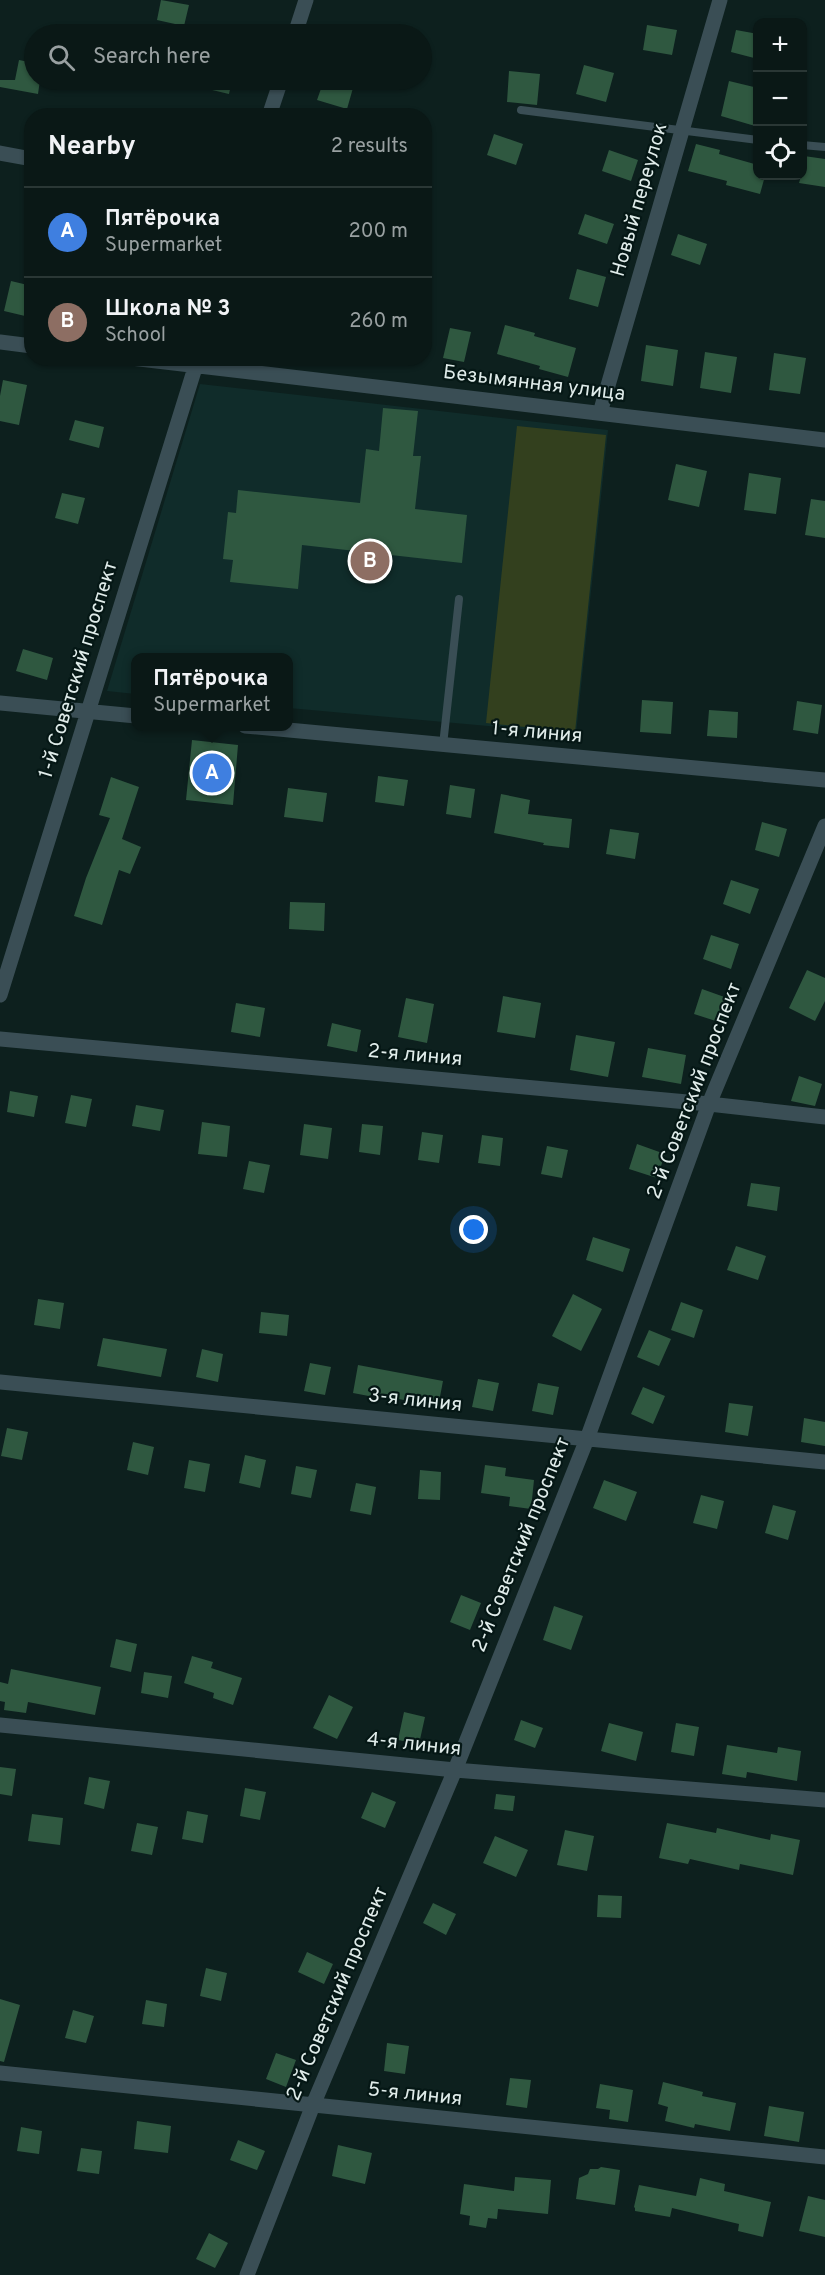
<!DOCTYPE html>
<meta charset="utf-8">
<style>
:root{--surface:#0a1816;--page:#182523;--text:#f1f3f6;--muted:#99a0a1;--line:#2a3735;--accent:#0f766e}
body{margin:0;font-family:Overpass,sans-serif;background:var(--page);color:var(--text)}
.controls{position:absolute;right:18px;top:18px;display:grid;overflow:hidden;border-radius:12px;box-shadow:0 2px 4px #0004}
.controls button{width:54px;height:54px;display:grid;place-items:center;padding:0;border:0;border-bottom:2px solid var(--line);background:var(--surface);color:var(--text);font:30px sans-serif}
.you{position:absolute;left:474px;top:1230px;width:21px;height:21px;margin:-15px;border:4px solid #fff;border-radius:50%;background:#1a73e8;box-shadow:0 0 0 9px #1a73e833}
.badge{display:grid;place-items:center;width:39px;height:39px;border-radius:50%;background:var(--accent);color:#fff;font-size:20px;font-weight:700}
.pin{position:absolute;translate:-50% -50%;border:3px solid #fff;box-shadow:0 2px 6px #0006}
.popup{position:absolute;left:131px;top:653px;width:162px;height:78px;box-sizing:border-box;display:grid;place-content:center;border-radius:12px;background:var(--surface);filter:drop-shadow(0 2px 4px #0005);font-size:20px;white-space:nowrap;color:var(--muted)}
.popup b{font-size:22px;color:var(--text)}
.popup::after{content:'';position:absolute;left:50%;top:100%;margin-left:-12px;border:12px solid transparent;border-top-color:var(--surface)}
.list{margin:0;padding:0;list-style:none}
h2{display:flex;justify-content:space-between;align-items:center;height:78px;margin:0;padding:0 24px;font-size:26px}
h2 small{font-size:20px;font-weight:400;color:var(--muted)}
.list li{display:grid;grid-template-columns:39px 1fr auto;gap:18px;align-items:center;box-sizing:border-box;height:90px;padding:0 24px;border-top:2px solid var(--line)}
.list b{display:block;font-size:22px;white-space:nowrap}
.list p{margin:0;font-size:20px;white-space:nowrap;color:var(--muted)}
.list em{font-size:20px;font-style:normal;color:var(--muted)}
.icon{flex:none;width:33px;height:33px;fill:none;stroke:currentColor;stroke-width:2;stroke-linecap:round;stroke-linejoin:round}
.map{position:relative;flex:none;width:825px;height:2275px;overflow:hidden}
.search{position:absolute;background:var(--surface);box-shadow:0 2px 4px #0004;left:24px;top:24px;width:408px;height:66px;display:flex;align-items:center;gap:15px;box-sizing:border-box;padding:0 21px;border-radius:33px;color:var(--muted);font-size:22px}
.panel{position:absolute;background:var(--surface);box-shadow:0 2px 4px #0004;left:24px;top:108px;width:408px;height:258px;border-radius:24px}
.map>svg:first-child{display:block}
.built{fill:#102c2a}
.grass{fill:#33401e}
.building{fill:#2f5840}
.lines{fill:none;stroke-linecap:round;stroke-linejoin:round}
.service{stroke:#3a4e55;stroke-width:8}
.minor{stroke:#3a4e55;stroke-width:15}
.labels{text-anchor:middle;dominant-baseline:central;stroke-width:4.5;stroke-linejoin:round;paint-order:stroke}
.street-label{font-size:20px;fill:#e0ecea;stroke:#051715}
</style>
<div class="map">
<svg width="825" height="2275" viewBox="0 0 825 2275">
<rect width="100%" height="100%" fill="#0d201e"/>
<path class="built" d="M200 384 608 430 576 734 289 708 288 658H136L135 694 107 691Z"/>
<path class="grass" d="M517 426 606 435 575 732 486 723Z"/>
<path class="building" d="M161 0 189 5 184 26 157 20Z
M647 25 677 30 672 55 643 50Z
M736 30 758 34V59L731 52Z
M19 60 34 63V80H40L38 94 0 87V80H15Z
M584 65 614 73 606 102 576 94Z
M509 71 540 74 537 105 507 102Z
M191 80H232L229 94 191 85Z
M324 80 353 88 347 109 317 100Z
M729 81 758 88V118L755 126 721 116Z
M494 134 523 144 516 165 487 155Z
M696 144 720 150 719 154 758 165V176H765L760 194 726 185 727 181 688 171Z
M609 150 638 160 631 181 602 171Z
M804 156 825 159V187L799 183 801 176H802Z
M585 214 614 224 607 244 578 234Z
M678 234 707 244 700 265 671 255Z
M577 269 606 277 598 307 569 299Z
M11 281 32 286 25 316 4 311Z
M505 325 535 333 534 336 576 348 568 377 539 369 540 366 497 354Z
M450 328 471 332 464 362 443 358Z
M646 345 678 350 673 386 641 381Z
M705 352 737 357 731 393 700 388Z
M774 353 806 358 800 394 769 390Z
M3 380 27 385 19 425 0 421V396Z
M383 408 418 411 413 456H421L415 509 467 515 462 563 302 545 298 589 230 582 233 560 223 559 228 512 236 513 238 490 360 503 366 449 379 451Z
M75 420 104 427 99 448 69 440Z
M676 464 707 471 699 507 668 500Z
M749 473 781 478 776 514 744 510Z
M62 493 85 498 78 524 55 518Z
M811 499 825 501V538L805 535Z
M23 649 53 658 47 680 16 671Z
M642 700 673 702 671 734 640 732Z
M797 701 822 705 818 734 793 730Z
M709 710 738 712 737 738 707 736Z
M192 740 238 745 233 805 186 800Z
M378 776 408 780 404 806 375 802Z
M111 777 139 787 122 839 141 847 130 874 119 870 102 925 74 916 86 878 110 818 99 815Z
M450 785 475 789 471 818 446 814Z
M288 788 327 793 323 822 284 817Z
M501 794 530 800 528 814 572 819 569 848 543 845 544 843 494 833Z
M762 822 787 829 779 857 755 850Z
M610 829 639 833 635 859 606 854Z
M731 880 759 889 750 914 723 904Z
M290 902 325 903 324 931 289 929Z
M711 935 739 944 731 969 703 959Z
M807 970 825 978V1001L815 1021 789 1008Z
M702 989 730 999 722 1023 694 1014Z
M503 996 541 1003 535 1038 497 1032Z
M406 998 434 1004 427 1043 398 1037Z
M236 1003 265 1008 260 1037 231 1032Z
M332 1023 361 1030 357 1052 327 1046Z
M576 1035 615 1042 608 1077 570 1070Z
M648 1048 686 1055 681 1084 642 1077Z
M799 1076 822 1084 815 1106 791 1101Z
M10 1091 38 1096 34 1117 7 1112Z
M71 1095 92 1099 86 1127 65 1123Z
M136 1105 164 1110 160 1131 132 1126Z
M202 1122 230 1126 227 1157 198 1154Z
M304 1124 332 1128 328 1159 300 1155Z
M362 1124 383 1126 380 1155 359 1152Z
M422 1132 443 1135 439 1163 418 1160Z
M482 1135 503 1138 500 1166 478 1163Z
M637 1144 665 1154 657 1178 629 1169Z
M547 1146 568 1150 562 1178 541 1174Z
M249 1161 270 1165 264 1193 243 1189Z
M751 1183 780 1187 777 1211 747 1206Z
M593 1237 630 1249 623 1272 586 1260Z
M736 1246 766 1256 758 1280 727 1270Z
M573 1294 602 1309 581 1351 552 1336Z
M38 1299 64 1303 60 1329 34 1325Z
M681 1302 703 1310 694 1338 671 1330Z
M261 1312 289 1315 287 1336 259 1333Z
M649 1330 671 1339 659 1366 637 1357Z
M103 1338 167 1349 161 1377 97 1366Z
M202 1349 223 1354 218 1382 196 1377Z
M310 1363 331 1367 325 1395 304 1391Z
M358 1365 443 1381 438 1407 374 1394V1397L353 1393Z
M478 1379 499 1383 493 1411 472 1407Z
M538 1383 559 1387 553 1415 532 1411Z
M643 1387 665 1396 653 1424 631 1414Z
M729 1403 753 1406 748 1436 725 1432Z
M804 1418 825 1422V1446L801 1442Z
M7 1428 28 1432 22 1460 1 1456Z
M133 1442 154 1447 148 1475 127 1470Z
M245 1455 266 1460 260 1488 239 1483Z
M189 1460 210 1464 205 1492 184 1488Z
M485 1465 506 1468 505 1476 534 1480 531 1509 509 1506 510 1497 481 1493Z
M296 1466 317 1470 311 1498 291 1494Z
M420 1470 441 1472 440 1500 418 1499Z
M604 1480 637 1492 626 1521 593 1508Z
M356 1483 376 1487 371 1515 350 1511Z
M701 1495 724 1501 717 1529 693 1523Z
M773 1505 796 1511 788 1540 765 1533Z
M461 1595 481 1603 470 1630 450 1622Z
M554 1606 583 1616 571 1650 543 1640Z
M116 1639 137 1644 131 1672 110 1667Z
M192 1656 213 1662 211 1668 242 1678 233 1705 213 1698 214 1693 184 1683Z
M11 1669 101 1687 95 1715 28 1702 26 1713 4 1710 5 1702 0 1701V1682L8 1684Z
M144 1672 172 1676 168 1698 141 1693Z
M329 1695 353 1707 337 1739 313 1728Z
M404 1712 425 1717 419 1744 398 1740Z
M521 1720 543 1728 535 1748 514 1740Z
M609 1723 643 1732 636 1761 601 1751Z
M676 1723 699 1727 694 1756 671 1752Z
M727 1745 777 1753 778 1747 801 1751 797 1781 747 1772 746 1778 722 1774Z
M0 1767 16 1769 12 1796 0 1794Z
M89 1777 110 1781 104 1809 84 1804Z
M245 1788 266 1792 260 1820 240 1816Z
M372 1792 396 1802 385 1828 361 1818Z
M496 1794 515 1796 513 1811 494 1809Z
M187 1811 208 1815 203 1843 182 1839Z
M32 1814 63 1818 60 1845 28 1841Z
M137 1823 158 1827 152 1855 131 1851Z
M667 1823 716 1833 717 1828 770 1840 771 1834 800 1840 793 1875 740 1864 739 1870 690 1859 688 1864 659 1858Z
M565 1830 594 1836 587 1871 557 1865Z
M495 1836 528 1850 516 1877 483 1863Z
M598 1895 622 1896 621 1918 597 1917Z
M433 1903 456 1914 446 1935 423 1923Z
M307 1952 333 1964 324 1984 298 1972Z
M206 1968 227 1973 221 2001 200 1996Z
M0 1999 20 2005 4 2062 0 2061Z
M146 2000 167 2004 164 2027 142 2024Z
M73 2010 94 2016 86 2043 65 2038Z
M387 2043 409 2046 405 2074 384 2071Z
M276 2053 296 2060 286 2087 266 2079Z
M510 2078 531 2080 527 2108 506 2105Z
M663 2082 703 2092 702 2096 736 2103 730 2131 695 2124 694 2128 665 2121 668 2107 658 2104Z
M600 2084 633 2090 628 2122 609 2119 610 2110 596 2108Z
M769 2106 804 2112 799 2142 764 2136Z
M137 2121 171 2126 168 2153 134 2149Z
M21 2127 42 2131 39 2154 17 2151Z
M238 2140 265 2151 257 2170 230 2160Z
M338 2145 372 2153 365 2184 332 2176Z
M81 2148 102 2151 99 2174 77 2171Z
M601 2167 620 2170 615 2205 576 2199 579 2178 588 2174 590 2169H598Z
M515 2177 551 2180 548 2214 498 2209 497 2219 488 2218 486 2228 469 2225 470 2216 460 2214 464 2184 514 2191Z
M700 2178 725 2184 724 2191 771 2202 763 2237 738 2231 739 2224 672 2208 670 2217 635 2211V2208L634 2207 639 2185 696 2196Z
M808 2196 825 2200V2237L799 2231Z
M209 2233 228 2243 215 2268 196 2259Z"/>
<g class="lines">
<path class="service" d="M521 110 758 140
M802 145 825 147
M443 745 459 599"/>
<path class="minor" d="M295 34 306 0
M269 116 281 80
M0 153 32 159
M0 342 32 346
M131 358 825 440
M600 413 720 0
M0 703 136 716
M245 726 825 780
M0 995 198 358
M0 1039 709 1104 825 1117
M0 1382 825 1462
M0 1725 455 1770 825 1800
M0 2073 825 2157
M247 2275 313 2105 455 1770 587 1439 709 1104 825 826"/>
</g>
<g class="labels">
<g class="street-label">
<text transform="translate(640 200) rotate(-74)">Новый переулок</text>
<text transform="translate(534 384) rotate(7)">Безымянная улица</text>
<text transform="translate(79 670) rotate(-73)">1-й Советский проспект</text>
<text transform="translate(537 733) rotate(5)">1-я линия</text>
<text transform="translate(415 1056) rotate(5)">2-я линия</text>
<text transform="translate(695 1091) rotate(-69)">2-й Советский проспект</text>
<text transform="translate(415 1401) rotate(6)">3-я линия</text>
<text transform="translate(522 1545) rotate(-68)">2-й Советский проспект</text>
<text transform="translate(414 1745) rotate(6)">4-я линия</text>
<text transform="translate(338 1994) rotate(-67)">2-й Советский проспект</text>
<text transform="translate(415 2095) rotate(6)">5-я линия</text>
</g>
</g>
</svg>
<div class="controls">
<button>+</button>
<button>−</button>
<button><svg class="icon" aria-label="locate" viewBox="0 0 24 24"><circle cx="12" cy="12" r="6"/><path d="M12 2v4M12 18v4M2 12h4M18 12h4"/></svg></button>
</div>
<div class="you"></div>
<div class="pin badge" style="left:212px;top:773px;background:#3f7fe0">A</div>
<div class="popup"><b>Пятёрочка</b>Supermarket</div>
<div class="pin badge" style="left:370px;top:561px;background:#8d6e63">B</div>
<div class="search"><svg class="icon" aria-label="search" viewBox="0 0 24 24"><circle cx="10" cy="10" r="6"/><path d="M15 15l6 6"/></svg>Search here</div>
<section class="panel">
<h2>Nearby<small>2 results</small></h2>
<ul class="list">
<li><span class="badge" style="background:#3f7fe0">A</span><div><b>Пятёрочка</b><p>Supermarket</p></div><em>200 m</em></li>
<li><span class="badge" style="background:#8d6e63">B</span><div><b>Школа № 3</b><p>School</p></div><em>260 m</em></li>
</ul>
</section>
</div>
